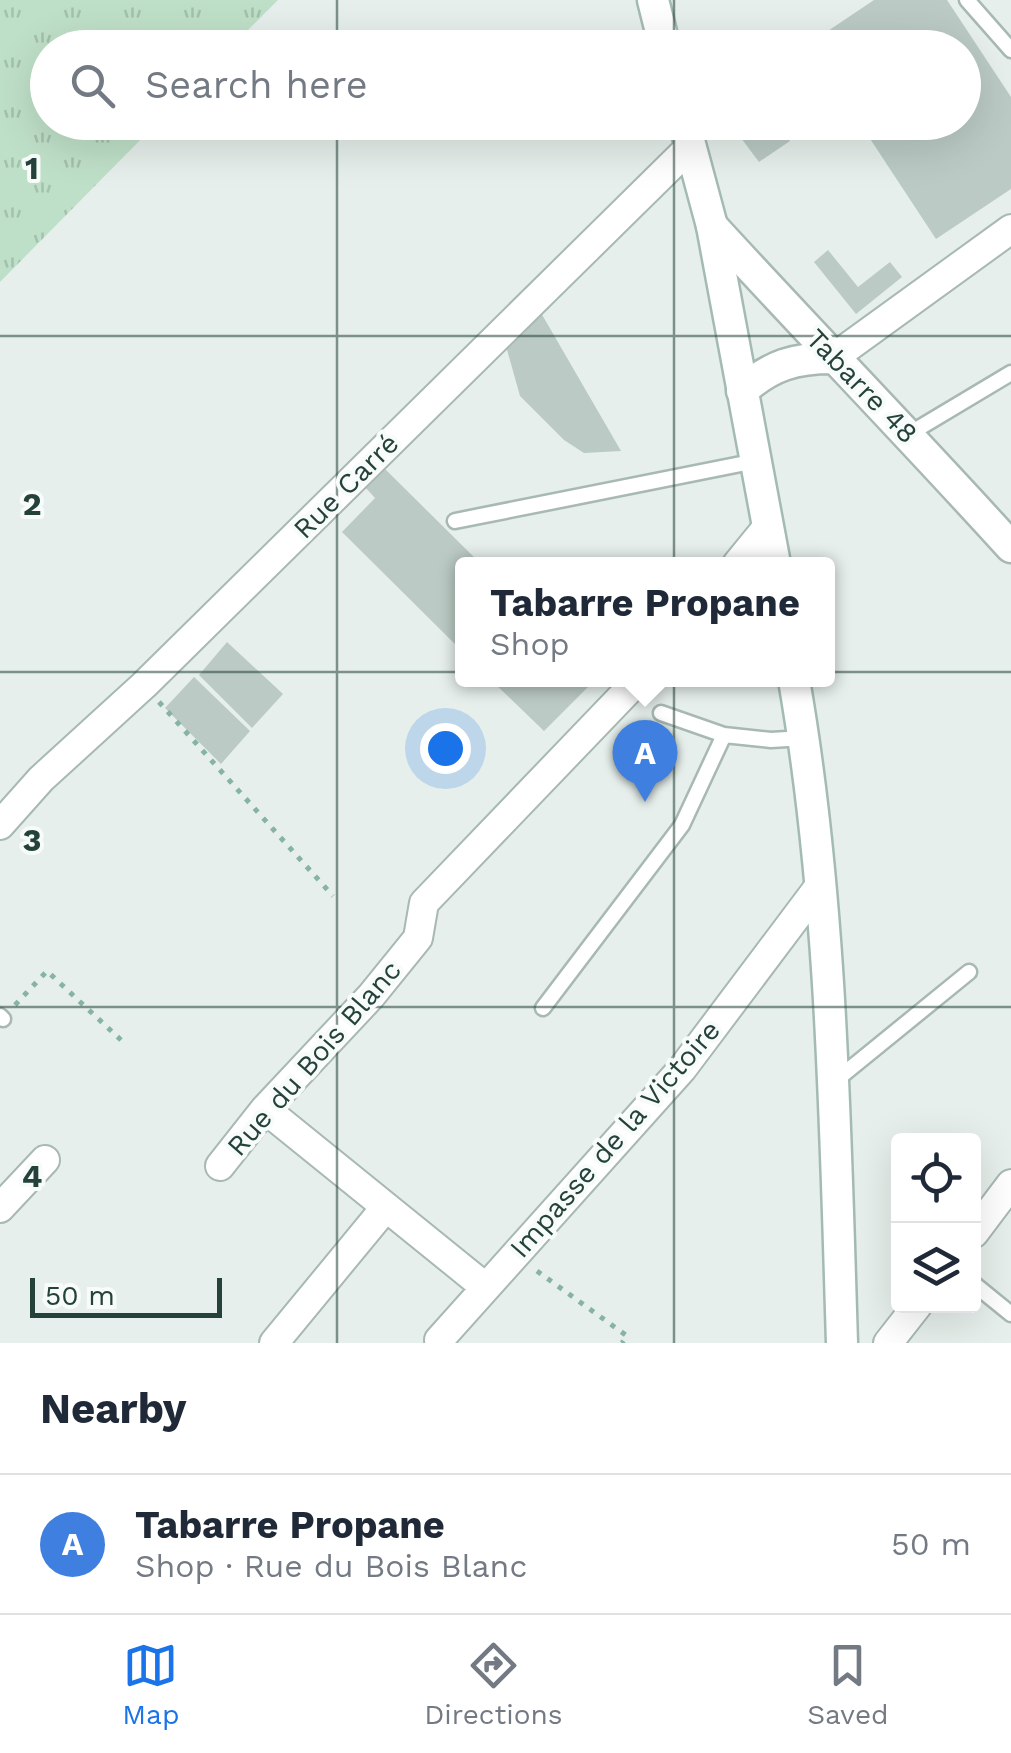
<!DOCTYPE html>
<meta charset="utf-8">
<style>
:root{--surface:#fff;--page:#f6f6f7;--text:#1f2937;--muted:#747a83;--line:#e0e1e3;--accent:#1a73e8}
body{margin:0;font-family:"Work Sans",sans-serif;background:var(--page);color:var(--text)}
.controls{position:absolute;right:30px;bottom:30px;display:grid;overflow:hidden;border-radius:10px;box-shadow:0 10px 40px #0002}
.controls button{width:90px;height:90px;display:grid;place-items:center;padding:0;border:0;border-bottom:2px solid var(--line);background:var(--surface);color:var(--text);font:50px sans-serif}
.scale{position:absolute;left:30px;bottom:25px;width:192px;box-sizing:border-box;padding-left:10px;border:5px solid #24423a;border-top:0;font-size:28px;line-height:35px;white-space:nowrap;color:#24423a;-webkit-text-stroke:8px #f7fbf9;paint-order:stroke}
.you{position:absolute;left:445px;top:748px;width:35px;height:35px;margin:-25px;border:8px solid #fff;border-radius:50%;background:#1a73e8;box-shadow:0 0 0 15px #1a73e833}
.badge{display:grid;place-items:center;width:65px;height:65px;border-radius:50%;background:var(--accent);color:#fff;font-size:32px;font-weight:700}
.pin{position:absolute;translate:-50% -82px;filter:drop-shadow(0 2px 5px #0008)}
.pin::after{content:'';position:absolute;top:52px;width:35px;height:30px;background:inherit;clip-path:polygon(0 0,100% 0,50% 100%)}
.popup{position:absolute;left:455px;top:557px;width:380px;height:130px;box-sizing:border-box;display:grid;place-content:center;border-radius:10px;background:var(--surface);filter:drop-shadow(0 2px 8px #0005);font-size:32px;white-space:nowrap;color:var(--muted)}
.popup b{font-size:38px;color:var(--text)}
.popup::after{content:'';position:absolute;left:50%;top:100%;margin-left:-20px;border:20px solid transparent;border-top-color:var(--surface)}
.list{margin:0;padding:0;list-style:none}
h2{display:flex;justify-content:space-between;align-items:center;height:130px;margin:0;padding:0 40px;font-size:42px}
h2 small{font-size:32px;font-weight:400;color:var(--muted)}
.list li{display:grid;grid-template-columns:65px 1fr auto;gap:30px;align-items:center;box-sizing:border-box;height:140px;padding:0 40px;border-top:2px solid var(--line)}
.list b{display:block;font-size:38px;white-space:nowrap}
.list p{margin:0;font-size:32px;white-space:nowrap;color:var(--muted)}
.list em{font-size:32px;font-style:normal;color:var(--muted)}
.icon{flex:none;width:55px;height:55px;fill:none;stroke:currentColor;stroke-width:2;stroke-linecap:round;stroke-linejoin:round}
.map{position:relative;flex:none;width:1011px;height:1343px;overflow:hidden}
.search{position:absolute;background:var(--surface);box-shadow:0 10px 40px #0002;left:30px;right:30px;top:30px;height:110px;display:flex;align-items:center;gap:25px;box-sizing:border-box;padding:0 35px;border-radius:55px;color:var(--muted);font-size:38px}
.sheet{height:270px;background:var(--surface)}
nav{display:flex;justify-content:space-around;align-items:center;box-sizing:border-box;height:140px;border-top:2px solid var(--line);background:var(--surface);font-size:28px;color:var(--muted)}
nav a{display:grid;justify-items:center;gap:5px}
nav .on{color:var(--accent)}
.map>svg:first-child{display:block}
.grass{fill:url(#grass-tufts)}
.building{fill:#bbcac4}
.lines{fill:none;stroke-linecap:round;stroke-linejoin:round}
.service-casing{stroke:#a8b8b2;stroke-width:19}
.minor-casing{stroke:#a8b8b2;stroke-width:32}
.tertiary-casing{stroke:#a8b8b2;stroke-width:35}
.secondary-casing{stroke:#a4bbb3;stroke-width:35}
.path{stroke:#86b3a5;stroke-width:5;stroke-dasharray:5 8;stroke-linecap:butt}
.service{stroke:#fff;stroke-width:14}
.minor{stroke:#fff;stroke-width:28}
.tertiary{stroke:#fff;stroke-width:30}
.secondary{stroke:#fff;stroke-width:30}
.grid{fill:none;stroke:#24423a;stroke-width:2.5;stroke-opacity:0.55}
.labels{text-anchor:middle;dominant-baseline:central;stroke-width:8;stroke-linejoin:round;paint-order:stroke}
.street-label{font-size:28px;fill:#24423a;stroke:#f7fbf9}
.grid-label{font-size:32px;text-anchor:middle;font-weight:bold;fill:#24423a;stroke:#f7fbf9;stroke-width:8;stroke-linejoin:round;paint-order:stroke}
</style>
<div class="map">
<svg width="1011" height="1343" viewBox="0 0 1011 1343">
<defs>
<pattern id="grass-tufts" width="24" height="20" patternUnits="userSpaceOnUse" patternTransform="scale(2.5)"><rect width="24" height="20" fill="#bfe0c8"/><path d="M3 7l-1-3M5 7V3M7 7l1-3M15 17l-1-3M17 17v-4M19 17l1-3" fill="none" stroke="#a4c1ad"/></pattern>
</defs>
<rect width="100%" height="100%" fill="#e6efeb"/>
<path class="grass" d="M0 0H278L231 47 48 48V122L157 123 0 282Z"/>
<path class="building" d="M874 0H947L1011 97V189L936 239 859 122H964V48H809L807 45Z
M729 122H777L790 141 759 162Z
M808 122H851L856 130 843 137 813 130Z
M828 250 858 287 890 262 902 277 856 314 814 262Z
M537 306 621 451 584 453 564 440 520 396 504 339Z
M384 468 481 564H462V651L342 532 375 498 365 487Z
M227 642 283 694 252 728 199 675Z
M194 677 250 731 221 764 165 708Z
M491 680H595L544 731Z"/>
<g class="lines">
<defs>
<path id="service" d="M967 0 1011 50
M909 434 1011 373
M455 521 756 461
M661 713 724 735 771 740 804 738
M543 1008 682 825 724 735
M0 1016 3 1019
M835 1081 969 972
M974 1284 1011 1314"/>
<path id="minor" d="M833 358 1011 229
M737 564 768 526
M0 825 41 779 144 685 690 147
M265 1109 485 1287
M220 1166 265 1109 371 996 418 938 424 903 638 680
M0 1208 45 1160
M974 1233 1011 1184
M439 1340 682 1069 821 884
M274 1343 386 1207
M888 1343 917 1306"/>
<path id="tertiary" d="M712 226C811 334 913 439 1011 547
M742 391C771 365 795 358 833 358"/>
<path id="secondary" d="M653 0 665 48
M684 122 712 226 775 564
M794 680C832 898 835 1122 842 1343"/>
</defs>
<use href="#service" class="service-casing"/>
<use href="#minor" class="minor-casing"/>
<use href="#tertiary" class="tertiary-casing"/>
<use href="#secondary" class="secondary-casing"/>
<path class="path" d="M159 702 333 896
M15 1005 47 971 121 1040
M537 1271 627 1336 622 1343"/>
<use href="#service" class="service"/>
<use href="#minor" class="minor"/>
<use href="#tertiary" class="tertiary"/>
<use href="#secondary" class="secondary"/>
</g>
<path class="grid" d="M337 0V48M674 0V48M337 122V1343M674 122V1343M0 336H1011M0 672H1011M0 1007H1011"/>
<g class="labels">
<g class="street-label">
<text transform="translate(862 386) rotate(46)">Tabarre 48</text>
<text transform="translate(346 486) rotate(-45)">Rue Carré</text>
<text transform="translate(314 1058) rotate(-49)">Rue du Bois Blanc</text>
<text transform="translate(615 1139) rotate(-49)">Impasse de la Victoire</text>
</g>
</g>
<g class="grid-label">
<text x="32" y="179">1</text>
<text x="32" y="515">2</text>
<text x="32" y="851">3</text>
<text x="32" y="1187">4</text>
</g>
</svg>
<div class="controls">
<button><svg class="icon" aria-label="locate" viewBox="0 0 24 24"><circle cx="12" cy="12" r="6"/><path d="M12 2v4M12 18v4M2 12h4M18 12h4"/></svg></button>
<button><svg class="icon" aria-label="layers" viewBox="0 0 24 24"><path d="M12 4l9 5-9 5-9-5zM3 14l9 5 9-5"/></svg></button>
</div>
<div class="scale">50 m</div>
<div class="you"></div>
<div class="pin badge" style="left:645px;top:802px;background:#3f7fe0">A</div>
<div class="popup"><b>Tabarre Propane</b>Shop</div>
<div class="search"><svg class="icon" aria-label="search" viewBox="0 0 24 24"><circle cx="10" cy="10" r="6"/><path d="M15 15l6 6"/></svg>Search here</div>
</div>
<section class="sheet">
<h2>Nearby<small></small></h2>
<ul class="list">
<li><span class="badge" style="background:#3f7fe0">A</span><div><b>Tabarre Propane</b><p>Shop · Rue du Bois Blanc</p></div><em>50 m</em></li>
</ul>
</section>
<nav>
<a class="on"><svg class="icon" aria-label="map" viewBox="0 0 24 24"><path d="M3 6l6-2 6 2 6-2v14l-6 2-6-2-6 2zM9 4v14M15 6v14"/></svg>Map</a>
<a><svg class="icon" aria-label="directions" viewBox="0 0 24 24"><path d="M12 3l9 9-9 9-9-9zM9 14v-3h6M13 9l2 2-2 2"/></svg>Directions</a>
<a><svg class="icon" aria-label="saved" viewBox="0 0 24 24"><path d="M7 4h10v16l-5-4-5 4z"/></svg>Saved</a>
</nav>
